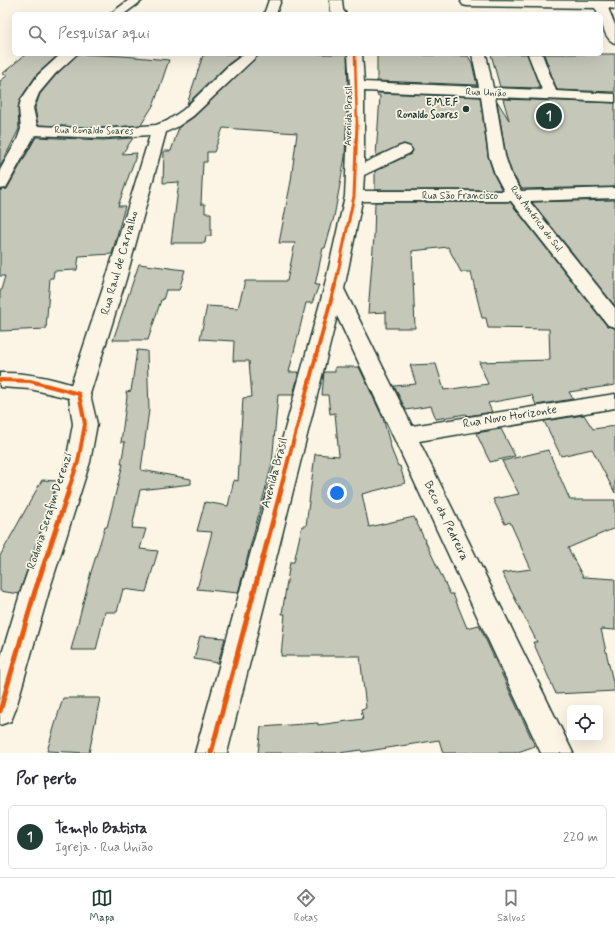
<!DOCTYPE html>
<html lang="pt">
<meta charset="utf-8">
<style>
:root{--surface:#fff;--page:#f7f7f7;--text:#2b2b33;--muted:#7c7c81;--line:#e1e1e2;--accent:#1f3d34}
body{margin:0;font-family:Mynerve,sans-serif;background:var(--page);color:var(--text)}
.controls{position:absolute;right:12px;bottom:12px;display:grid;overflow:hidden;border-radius:6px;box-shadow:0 4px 16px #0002}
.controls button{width:36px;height:36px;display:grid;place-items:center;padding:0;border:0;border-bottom:1px solid var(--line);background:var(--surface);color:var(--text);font:20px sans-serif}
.you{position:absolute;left:337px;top:493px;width:14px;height:14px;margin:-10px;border:3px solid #fff;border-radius:50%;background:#1a73e8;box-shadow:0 0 0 6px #1a73e833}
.badge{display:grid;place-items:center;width:26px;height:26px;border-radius:50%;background:var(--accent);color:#fff;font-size:13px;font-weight:700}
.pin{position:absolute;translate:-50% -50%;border:2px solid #fff;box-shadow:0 1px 4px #0006}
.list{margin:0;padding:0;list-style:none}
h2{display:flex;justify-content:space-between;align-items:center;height:52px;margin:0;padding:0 16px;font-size:17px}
h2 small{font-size:13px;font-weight:400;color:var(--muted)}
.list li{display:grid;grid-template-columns:26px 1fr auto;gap:12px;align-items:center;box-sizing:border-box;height:64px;margin:0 8px 8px;padding:0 8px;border:1px solid var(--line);border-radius:6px}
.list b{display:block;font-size:15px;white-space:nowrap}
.list p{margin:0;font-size:13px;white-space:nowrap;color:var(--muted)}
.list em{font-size:13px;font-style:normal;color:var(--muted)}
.icon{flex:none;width:22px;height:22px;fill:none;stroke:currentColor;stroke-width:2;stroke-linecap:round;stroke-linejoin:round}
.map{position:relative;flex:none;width:615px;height:753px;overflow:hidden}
.search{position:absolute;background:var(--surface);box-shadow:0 4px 16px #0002;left:12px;right:12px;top:12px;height:44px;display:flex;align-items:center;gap:10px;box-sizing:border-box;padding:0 14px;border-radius:6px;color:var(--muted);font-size:15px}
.sheet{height:124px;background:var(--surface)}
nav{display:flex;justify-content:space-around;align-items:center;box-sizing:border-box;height:56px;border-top:1px solid var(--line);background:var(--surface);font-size:11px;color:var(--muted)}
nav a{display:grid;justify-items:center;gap:2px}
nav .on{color:var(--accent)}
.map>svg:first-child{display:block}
.building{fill:#c5c7b9;stroke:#1f3d34}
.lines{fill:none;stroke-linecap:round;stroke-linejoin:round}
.minor-casing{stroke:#1f3d34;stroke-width:3}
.major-casing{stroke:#1f3d34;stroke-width:3}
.minor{fill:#fcf5e5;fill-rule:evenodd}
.major{fill:#fcf5e5;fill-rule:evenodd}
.cycleway-far3-casing{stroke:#fcf5e5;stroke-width:4}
.cycleway-far2-casing{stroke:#fcf5e5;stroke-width:5}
.cycleway-far1-casing{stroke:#fcf5e5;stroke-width:6}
.cycleway-casing{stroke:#fcf5e5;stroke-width:8}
.cycleway-far3{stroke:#e8590c;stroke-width:2.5}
.cycleway-far2{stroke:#e8590c;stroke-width:3}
.cycleway-far1{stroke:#e8590c;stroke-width:4}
.cycleway{stroke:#e8590c;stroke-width:5}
.poi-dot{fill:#1f3d34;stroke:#fcf5e5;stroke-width:1.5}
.labels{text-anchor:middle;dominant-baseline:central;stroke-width:3.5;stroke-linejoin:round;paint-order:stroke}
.far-street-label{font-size:10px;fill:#1f3d34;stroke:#fcf5e5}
.far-poi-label{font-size:10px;font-weight:bold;fill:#1f3d34;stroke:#fcf5e5;text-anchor:end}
.street-label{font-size:12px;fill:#1f3d34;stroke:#fcf5e5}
</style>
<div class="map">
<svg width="615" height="753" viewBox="0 0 615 753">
<rect width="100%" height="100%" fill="#fcf5e5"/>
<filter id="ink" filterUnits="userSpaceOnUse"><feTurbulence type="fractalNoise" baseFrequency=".025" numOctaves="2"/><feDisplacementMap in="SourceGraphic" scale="8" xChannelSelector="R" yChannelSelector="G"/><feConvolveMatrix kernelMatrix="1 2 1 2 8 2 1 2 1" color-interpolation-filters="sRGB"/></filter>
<g filter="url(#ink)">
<path class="building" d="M26 54H59L37 74 20 99 18 108 19 129 0 167V81L8 75 2 74Z
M78 54 123 56 169 60 154 104 141 125 103 128 38 125 35 108 40 94 56 75Z
M217 54H242L227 65 187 104 203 55Z
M260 54H347L348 86 345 157 334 217 325 248H323L315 285H319L312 303H306L289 372H299L293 395H278L272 464 238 593 197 589 212 532 197 531 205 502 228 506 234 480 238 481 243 398 252 397 249 361H233L234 341 200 339 207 306 238 308 245 281H287L295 243H279L291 181 297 133 223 128 214 152H207V162H203L201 204H205V213H211V236H206L205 243H171L179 182 163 183 164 151H171L179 127 194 117Z
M377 54 468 56 472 63 477 85 377 81Z
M491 54H527L540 88 500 87Z
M544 54H615V92L557 90Z
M377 93 480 97 488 156 494 175 502 190H375V171L411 154 413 151 410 146 404 144 376 156 380 96 377 95Z
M503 99 615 103V187L522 189 512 173 506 156 497 101 509 120Z
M36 137 103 140 133 138 122 154 137 153 118 206H125L112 254 79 256 77 270 54 271 53 278H50L46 329 0 331V293L5 276H0V190L7 189Z
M615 200V306L532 202Z
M375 202H510L607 326 615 328V385L569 392 573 399 536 405 532 395 488 403 492 412 467 416 466 414 436 419 431 406 406 410 394 386 416 384 410 365 436 364 444 390 488 384 479 362 550 360 549 329 488 328 486 318H482L471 272H461L448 247 412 251 415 328H386V312L368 313 374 236Z
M139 264 185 270 179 290H166L163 300H161L148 340H113Z
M137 350 147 351 149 410 141 470 191 479V484L140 490 132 528 146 529 140 549 158 551 146 592 123 589 117 612H105L96 650H71L91 572 105 527H107L123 464H121L125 442H121L127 396 126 392 131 391Z
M335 367H359L383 418 392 451 398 466H400L405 483 362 494 369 527 414 517 450 594H453L467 628 479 625 535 746 515 753H443L439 740 362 752 361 750 339 753H258L261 727 318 723V725L363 719 361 709 366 708 360 656H281L285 614H282L290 562H294L302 526H306L315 454 339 456 335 413 330 414 328 395H322L324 372H335Z
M584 415 593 429 615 426V493L592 449 561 456 544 421Z
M501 429 515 456 490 462 476 433Z
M548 450 570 500H615V528L568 548 583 577 615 579V630L601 629 615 691 556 694 533 642H537L502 573 531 569 510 522 505 524 493 499 519 494 502 461Z
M42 480 58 481 19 594 0 591V556Z
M200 636 225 638 218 663 194 659Z
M63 698H100L89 753 47 751Z"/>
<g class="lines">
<defs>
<path id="minor" d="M129 0H143L124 14H110Z
M269 0H281L276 14H264Z
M330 0H342L343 10 346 14H333L331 11Z
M462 0 615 1V9L608 8 615 25V43C605 40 601 23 601 14H598L595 8 467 6 463 5 461 2Z
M61 54H77L55 74 39 93 33 108 37 126 103 129 156 125 167 121 183 110 228 66 244 54H259L193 116 177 127 166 132 126 279 90 394 87 399 79 401 71 399 68 394 106 279 150 135 103 138 35 135 8 184 6 188 0 189V170L17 140 21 129 19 108 21 100 38 75Z
M348 54H362L364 82 479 87 472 54H486L493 88 542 90 528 54H542L556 91 615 94V102L495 97 505 156 511 174 521 191 615 188V198L529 201 615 308V327L608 325 511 201H362L344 289 412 426 615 394V408L419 441 573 753H541L337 316 227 753H195L324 289 345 196 350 86ZM364 91 481 96 489 156 495 174 504 191H363L364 175 410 153 412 150 410 147 404 145 398 147 364 163Z"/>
<path id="major" d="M0 373C30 372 58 380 87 389L90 394 97 424 90 462 49 591 15 711 11 721 0 725V660L21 591 66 462 73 424 69 398 30 389 0 387Z"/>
</defs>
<use href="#minor" class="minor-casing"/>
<use href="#major" class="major-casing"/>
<use href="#minor" class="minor"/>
<use href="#major" class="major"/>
<defs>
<path id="cycleway-far3" d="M355 54 357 126"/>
<path id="cycleway-far2" d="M335 286 354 196 357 125"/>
<path id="cycleway-far1" d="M0 380 30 381 79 394 85 424 78 462 68 491
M280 491 335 285"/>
<path id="cycleway" d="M0 711 35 591 69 490
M211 753 281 490"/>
</defs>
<use href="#cycleway-far3" class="cycleway-far3-casing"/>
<use href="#cycleway-far2" class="cycleway-far2-casing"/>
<use href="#cycleway-far1" class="cycleway-far1-casing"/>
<use href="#cycleway" class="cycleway-casing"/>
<use href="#cycleway-far3" class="cycleway-far3"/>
<use href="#cycleway-far2" class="cycleway-far2"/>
<use href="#cycleway-far1" class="cycleway-far1"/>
<use href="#cycleway" class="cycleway"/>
</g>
</g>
<circle class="poi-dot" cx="466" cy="109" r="4"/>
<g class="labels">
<g class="far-street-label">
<text transform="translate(486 93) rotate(3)">Rua União</text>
<text transform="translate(349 116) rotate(-89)">Avenida Brasil</text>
<text transform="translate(94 131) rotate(1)">Rua Ronaldo Soares</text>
<text x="460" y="196">Rua São Francisco</text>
<text transform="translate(536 219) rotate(53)">Rua América do Sul</text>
</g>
<g class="far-poi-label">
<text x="458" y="103">E.M.E.F<tspan x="458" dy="12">Ronaldo Soares</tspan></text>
</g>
<g class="street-label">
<text transform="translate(120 263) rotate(-74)">Rua Raul de Carvalho</text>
<text transform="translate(510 417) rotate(-9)">Rua Novo Horizonte</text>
<text transform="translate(275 473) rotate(-75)">Avenida Brasil</text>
<text transform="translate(50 511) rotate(-72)">Rodovia Serafim Derenzi</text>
<text transform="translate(446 521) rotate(64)">Beco da Pedreira</text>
</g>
</g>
</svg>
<div class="controls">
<button><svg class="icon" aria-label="locate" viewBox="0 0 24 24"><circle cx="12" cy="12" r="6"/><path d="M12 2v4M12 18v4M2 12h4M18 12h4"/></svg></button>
</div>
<div class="you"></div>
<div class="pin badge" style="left:549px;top:116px">1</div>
<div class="search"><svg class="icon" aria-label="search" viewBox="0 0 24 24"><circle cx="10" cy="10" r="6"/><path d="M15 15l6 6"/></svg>Pesquisar aqui</div>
</div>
<section class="sheet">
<h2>Por perto<small></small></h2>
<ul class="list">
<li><span class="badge">1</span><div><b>Templo Batista</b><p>Igreja · Rua União</p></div><em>220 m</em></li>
</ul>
</section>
<nav>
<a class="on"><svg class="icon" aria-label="map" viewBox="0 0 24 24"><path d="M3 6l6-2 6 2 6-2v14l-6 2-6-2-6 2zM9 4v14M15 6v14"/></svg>Mapa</a>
<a><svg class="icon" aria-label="directions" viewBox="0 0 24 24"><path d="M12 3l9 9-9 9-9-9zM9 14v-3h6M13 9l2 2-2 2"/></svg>Rotas</a>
<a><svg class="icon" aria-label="saved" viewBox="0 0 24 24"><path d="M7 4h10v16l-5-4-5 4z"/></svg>Salvos</a>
</nav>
